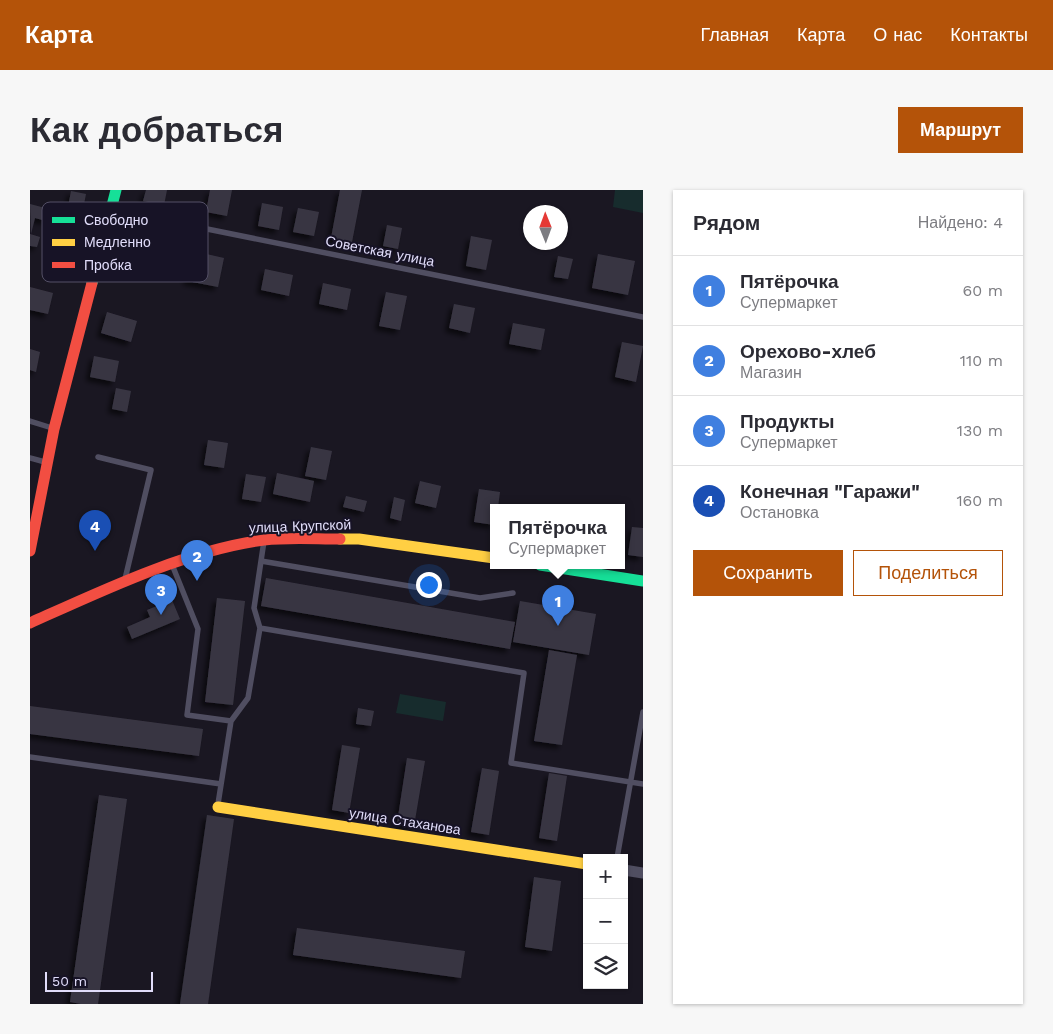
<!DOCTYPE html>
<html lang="ru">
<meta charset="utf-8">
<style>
:root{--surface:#fff;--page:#f7f7f7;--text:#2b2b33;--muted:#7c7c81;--line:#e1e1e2;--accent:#b45309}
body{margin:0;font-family:"Work Sans",sans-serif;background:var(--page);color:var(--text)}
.controls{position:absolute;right:15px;bottom:15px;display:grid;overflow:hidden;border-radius:0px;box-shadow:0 1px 4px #0004}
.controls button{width:45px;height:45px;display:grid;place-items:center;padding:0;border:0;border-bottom:1px solid var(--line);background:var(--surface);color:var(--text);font:25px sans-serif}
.compass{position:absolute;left:493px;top:15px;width:45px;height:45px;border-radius:50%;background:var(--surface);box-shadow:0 1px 4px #0004;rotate:359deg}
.scale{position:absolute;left:15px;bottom:12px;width:108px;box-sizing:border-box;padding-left:5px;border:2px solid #e1ddfa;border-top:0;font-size:14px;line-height:18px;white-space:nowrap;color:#e1ddfa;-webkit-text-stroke:4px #171326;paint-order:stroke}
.you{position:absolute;left:398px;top:394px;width:18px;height:18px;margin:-12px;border:4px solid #fff;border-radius:50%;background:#1a73e8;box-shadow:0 0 0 8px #1a73e833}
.badge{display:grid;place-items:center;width:32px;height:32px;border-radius:50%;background:var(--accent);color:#fff;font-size:16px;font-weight:700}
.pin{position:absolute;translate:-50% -41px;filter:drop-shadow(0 1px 2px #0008)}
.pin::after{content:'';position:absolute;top:26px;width:18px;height:15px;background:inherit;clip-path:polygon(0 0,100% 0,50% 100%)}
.popup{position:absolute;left:460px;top:314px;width:135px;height:65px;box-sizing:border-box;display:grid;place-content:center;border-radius:0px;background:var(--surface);filter:drop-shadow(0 1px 4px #0005);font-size:16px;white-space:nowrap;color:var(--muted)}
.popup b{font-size:19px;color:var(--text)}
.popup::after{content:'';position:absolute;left:50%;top:100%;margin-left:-10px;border:10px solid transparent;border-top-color:var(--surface)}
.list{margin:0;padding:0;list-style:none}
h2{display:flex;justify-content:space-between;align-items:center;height:65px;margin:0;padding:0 20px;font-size:21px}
h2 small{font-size:16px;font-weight:400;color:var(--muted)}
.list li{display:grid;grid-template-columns:32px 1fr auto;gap:15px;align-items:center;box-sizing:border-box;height:70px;padding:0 20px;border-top:1px solid var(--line)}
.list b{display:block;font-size:19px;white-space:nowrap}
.list p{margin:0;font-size:16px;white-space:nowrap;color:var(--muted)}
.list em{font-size:16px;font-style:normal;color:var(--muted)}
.actions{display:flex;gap:10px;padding:15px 20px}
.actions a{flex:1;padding:11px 0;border:1px solid var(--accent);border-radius:0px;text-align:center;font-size:18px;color:var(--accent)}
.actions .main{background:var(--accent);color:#fff}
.icon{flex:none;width:28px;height:28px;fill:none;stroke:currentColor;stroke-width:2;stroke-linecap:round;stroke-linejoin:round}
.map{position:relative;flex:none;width:613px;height:814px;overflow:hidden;border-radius:0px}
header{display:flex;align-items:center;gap:30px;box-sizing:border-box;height:70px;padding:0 25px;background:var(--accent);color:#fff}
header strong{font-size:24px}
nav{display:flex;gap:28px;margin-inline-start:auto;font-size:18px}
.intro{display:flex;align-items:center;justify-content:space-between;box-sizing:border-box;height:120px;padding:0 30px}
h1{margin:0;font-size:35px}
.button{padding:12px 22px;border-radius:0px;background:var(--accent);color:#fff;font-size:18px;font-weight:700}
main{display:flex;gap:30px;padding:0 30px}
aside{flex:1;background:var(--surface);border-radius:0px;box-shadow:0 1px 4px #0004}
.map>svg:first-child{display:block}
.green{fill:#172c2d}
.building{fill:#393643;filter:url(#shadow)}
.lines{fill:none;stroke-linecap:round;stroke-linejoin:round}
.lane{stroke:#504e61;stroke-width:5.5}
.street{stroke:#504e61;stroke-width:11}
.fast{stroke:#16e098;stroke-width:11}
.slow{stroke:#ffcf43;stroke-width:11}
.jam{stroke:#f24e42;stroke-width:11}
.labels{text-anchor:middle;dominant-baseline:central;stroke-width:4;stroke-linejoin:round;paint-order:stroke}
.street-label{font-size:14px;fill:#e1ddfa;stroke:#171326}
.key{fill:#171326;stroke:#545066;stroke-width:1}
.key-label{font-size:14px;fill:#e1ddfa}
</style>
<header>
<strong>Карта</strong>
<nav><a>Главная</a><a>Карта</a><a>О нас</a><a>Контакты</a></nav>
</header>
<div class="intro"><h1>Как добраться</h1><a class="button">Маршрут</a></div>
<main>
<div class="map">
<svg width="613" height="814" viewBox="0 0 613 814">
<defs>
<filter id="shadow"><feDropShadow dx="-4" dy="4" stdDeviation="2.5" flood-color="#0009"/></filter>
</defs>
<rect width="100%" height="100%" fill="#1a1722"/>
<path class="green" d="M585 0H613V23L583 17Z
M370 504 416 512 413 531 366 523Z"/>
<path class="building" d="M116 0H137L134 15 113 11Z
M180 0H202L197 26 176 22Z
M310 0H332L322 52 301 48Z
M41 1 56 4 52 24 37 22Z
M232 13 253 17 249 40 228 36Z
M0 14 19 19 16 31 5 28 1 44Z
M268 18 289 22 284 46 263 42Z
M357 35 372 38 368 59 353 56Z
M0 44 10 47 7 57 0 56Z
M441 46 462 50 456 80 436 76Z
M106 47 121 50 117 71 102 67Z
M163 61 194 68 188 97 157 91Z
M568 64 605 71 598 105 562 98Z
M528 66 543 69 538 89 524 87Z
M235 79 263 85 259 106 231 100Z
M293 93 321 99 317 120 289 114Z
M0 97 23 103 18 124 0 120Z
M356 102 377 106 370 140 349 136Z
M424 114 445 118 440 143 419 138Z
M77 122 107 131 101 152 71 143Z
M483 133 515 139 511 160 479 154Z
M592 152 613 156 606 192 585 187Z
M0 159 10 162 6 182 0 180Z
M64 166 89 171 85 192 60 187Z
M86 198 101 201 97 222 82 219Z
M178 250 198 253 194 278 174 275Z
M281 257 302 261 296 290 275 286Z
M247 283 284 291 280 312 243 304Z
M216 284 236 287 231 312 212 309Z
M390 291 411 296 406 318 385 313Z
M449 299 470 302 468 317H464V335L444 332Z
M316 306 337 311 334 322 313 317Z
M364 307 375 310 371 331 360 328Z
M602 337 613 338V367L598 365Z
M236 388 485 432 480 459 231 416Z
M187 408 215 411 203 515 175 512Z
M142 410 150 429 102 449 97 437 120 427 117 420Z
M490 411 566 424 559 465 483 452Z
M519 460 547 465 532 555 504 551Z
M0 516 173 539 169 566 0 544Z
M328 518 344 521 341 536 326 534Z
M312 555 330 558 319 623 302 620Z
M377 568 395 571 384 636 367 633Z
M452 578 469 581 459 645 441 642Z
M519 583 537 586 527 651 509 648Z
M69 605 97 609 68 814H51L40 812Z
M177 625 204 629 178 814H150Z
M504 687 531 691 522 761 495 757Z
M267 738 435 761 431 788 263 765Z"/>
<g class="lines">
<path class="lane" d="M83 20 613 127
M0 231 22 238
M68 267 121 280 95 389
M0 268 15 272
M231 371 234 351
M143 377 168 439 157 525 201 531
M230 438 224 418 231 371 450 408 483 403
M0 567 191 594
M188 614 201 531 218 508 230 438 494 483 481 573 613 594
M587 668 613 522"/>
<path class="street" d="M594 680 613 683"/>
<path class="fast" d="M62 93 86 0
M510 375 613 391"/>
<path class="slow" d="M310 349H329L464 368
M188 617 557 674"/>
<path class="jam" d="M0 361 24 239 62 93
M0 433C71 401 157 360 234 350 259 347 285 349 310 349"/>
</g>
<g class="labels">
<g class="street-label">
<text transform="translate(350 61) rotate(11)">Советская улица</text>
<text transform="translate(270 336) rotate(-2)">улица Крупской</text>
<text transform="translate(375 631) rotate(9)">улица Стаханова</text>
</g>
</g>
<rect x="12" y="12" width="166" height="80" rx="8" class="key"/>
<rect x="22" y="27" width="23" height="6" fill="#16e098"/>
<rect x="22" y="49" width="23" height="7" fill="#ffcf43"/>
<rect x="22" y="72" width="23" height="6" fill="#f24e42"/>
<g class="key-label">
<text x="54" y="35">Свободно</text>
<text x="54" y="57">Медленно</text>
<text x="54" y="80">Пробка</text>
</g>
</svg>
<div class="controls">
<button>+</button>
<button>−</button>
<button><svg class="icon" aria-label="layers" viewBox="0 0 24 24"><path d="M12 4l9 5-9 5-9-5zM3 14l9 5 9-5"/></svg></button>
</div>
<svg class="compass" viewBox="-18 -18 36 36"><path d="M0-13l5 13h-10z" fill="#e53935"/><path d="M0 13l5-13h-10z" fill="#7c7c81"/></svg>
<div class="scale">50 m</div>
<div class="you"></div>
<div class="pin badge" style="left:528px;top:436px;background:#3f7fe0">1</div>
<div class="popup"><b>Пятёрочка</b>Супермаркет</div>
<div class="pin badge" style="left:167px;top:391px;background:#3f7fe0">2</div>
<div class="pin badge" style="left:131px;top:425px;background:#3f7fe0">3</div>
<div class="pin badge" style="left:65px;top:361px;background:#1a4fb4">4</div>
</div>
<aside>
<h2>Рядом<small>Найдено: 4</small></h2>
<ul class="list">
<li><span class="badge" style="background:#3f7fe0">1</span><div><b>Пятёрочка</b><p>Супермаркет</p></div><em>60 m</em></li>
<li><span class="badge" style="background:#3f7fe0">2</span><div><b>Орехово-хлеб</b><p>Магазин</p></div><em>110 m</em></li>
<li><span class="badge" style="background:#3f7fe0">3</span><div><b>Продукты</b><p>Супермаркет</p></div><em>130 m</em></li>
<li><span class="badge" style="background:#1a4fb4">4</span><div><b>Конечная &quot;Гаражи&quot;</b><p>Остановка</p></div><em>160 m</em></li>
</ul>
<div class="actions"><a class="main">Сохранить</a><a>Поделиться</a></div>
</aside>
</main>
